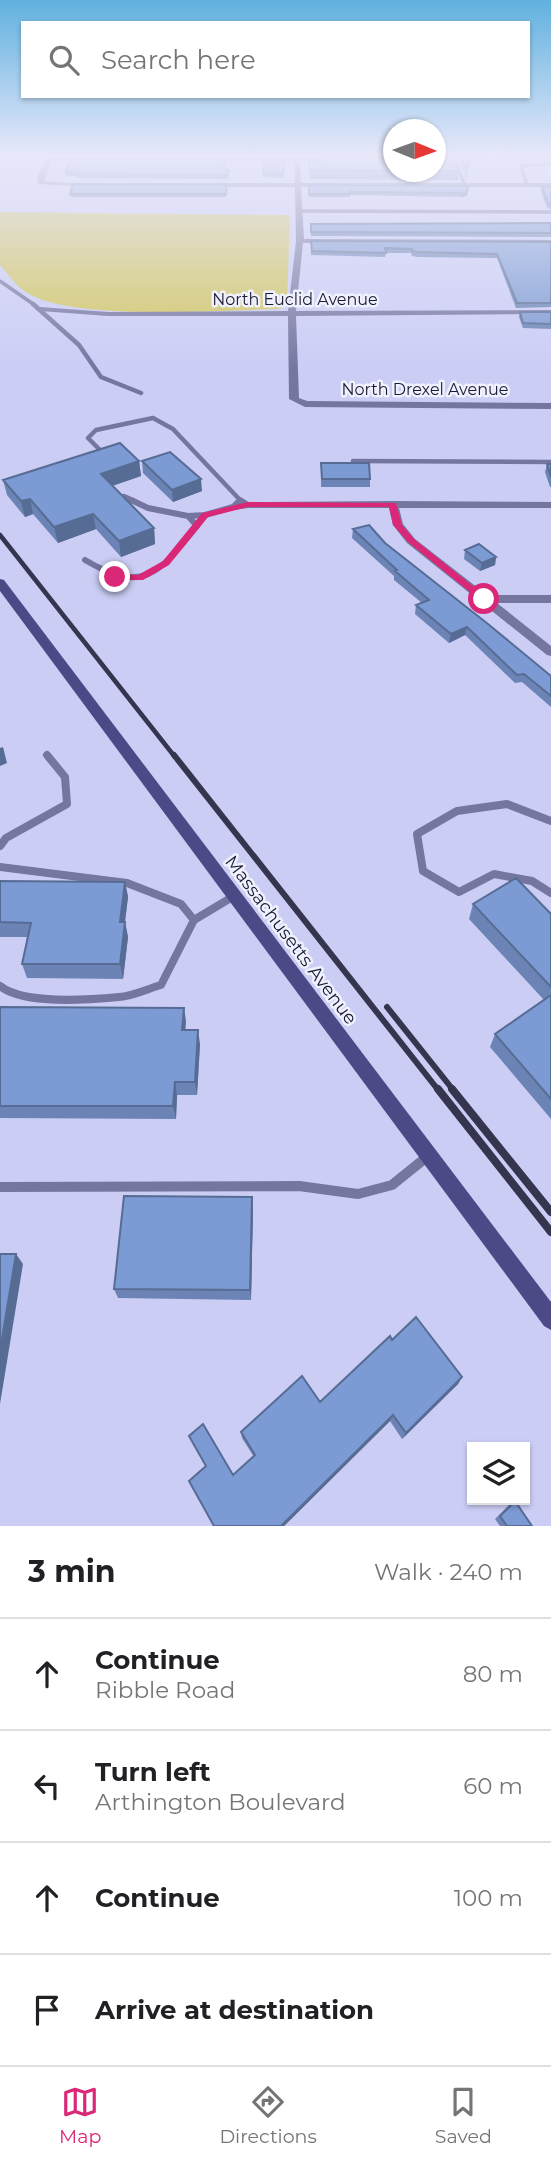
<!DOCTYPE html>
<meta charset="utf-8">
<style>
:root{--surface:#fff;--page:#f2f2f2;--text:#202124;--muted:#757577;--line:#e0e0e0;--accent:#db2777}
body{margin:0;font-family:Montserrat,sans-serif;background:var(--page);color:var(--text)}
.controls{position:absolute;right:21px;bottom:21px;display:grid;overflow:hidden;border-radius:0px;box-shadow:0 2px 5px #0004}
.controls button{width:63px;height:63px;display:grid;place-items:center;padding:0;border:0;border-bottom:2px solid var(--line);background:var(--surface);color:var(--text);font:35px sans-serif}
.compass{position:absolute;left:383px;top:119px;width:63px;height:63px;border-radius:50%;background:var(--surface);box-shadow:0 2px 5px #0004;rotate:91deg}
.stop{position:absolute;width:21px;height:21px;margin:-16px;border:5px solid #db2777;border-radius:50%;background:#fff}
.stop.end{background:#db2777;border-color:#fff;box-shadow:0 2px 7px #0008}
.list{margin:0;padding:0;list-style:none}
h2{display:flex;justify-content:space-between;align-items:center;height:91px;margin:0;padding:0 28px;font-size:30px}
h2 small{font-size:23px;font-weight:400;color:var(--muted)}
.list li{display:grid;grid-template-columns:46px 1fr auto;gap:21px;align-items:center;box-sizing:border-box;height:112px;padding:0 28px;border-top:2px solid var(--line)}
.list b{display:block;font-size:26px;white-space:nowrap}
.list p{margin:0;font-size:23px;white-space:nowrap;color:var(--muted)}
.list em{font-size:23px;font-style:normal;color:var(--muted)}
.icon{flex:none;width:38px;height:38px;fill:none;stroke:currentColor;stroke-width:2;stroke-linecap:round;stroke-linejoin:round}
.map{position:relative;flex:none;width:551px;height:1526px;overflow:hidden}
.search{position:absolute;background:var(--surface);box-shadow:0 2px 5px #0004;left:21px;right:21px;top:21px;height:77px;display:flex;align-items:center;gap:18px;box-sizing:border-box;padding:0 24px;border-radius:0px;color:var(--muted);font-size:26px}
.sheet{height:539px;background:var(--surface)}
nav{display:flex;justify-content:space-around;align-items:center;box-sizing:border-box;height:98px;border-top:2px solid var(--line);background:var(--surface);font-size:19px;color:var(--muted)}
nav a{display:grid;justify-items:center;gap:4px}
nav .on{color:var(--accent)}
.map>svg:first-child{display:block}
.green{fill:#d1c65e}
.lines{fill:none;stroke-linecap:round;stroke-linejoin:round}
.service-far4{stroke:#7576a0;stroke-width:3.5}
.service-far3{stroke:#7576a0;stroke-width:4.5}
.service-far2{stroke:#7576a0;stroke-width:6}
.service-far1{stroke:#7576a0;stroke-width:8}
.service{stroke:#7576a0;stroke-width:10}
.minor{fill:#7576a0;fill-rule:evenodd}
.secondary{fill:#4c4a86;fill-rule:evenodd}
.rail-far2{stroke:#35354f;stroke-width:4.5}
.rail-far1{stroke:#35354f;stroke-width:6}
.rail{stroke:#35354f;stroke-width:8}
.wall{fill:#6b84b5}
.shaded-wall{fill:#576c94}
.building{fill:#7c9ad3;stroke:#576c94;stroke-width:2}
.route{fill:#db2777}
.labels{text-anchor:middle;dominant-baseline:central;stroke-width:5;stroke-linejoin:round;paint-order:stroke}
.far-street-label{font-size:16px;fill:#1b1b33;stroke:#f0f1fe}
.street-label{font-size:18px;fill:#1b1b33;stroke:#f0f1fe}
</style>
<div class="map">
<svg width="551" height="1526" viewBox="0 0 551 1526">
<rect width="100%" height="100%" fill="#cbcdf5"/>
<path class="green" d="M0 212 290 215 287 306 279 309C221 310 71 322 26 292 16 286 8 274 0 265Z"/>
<g class="lines">
<path class="service-far4" d="M453 156 465 185
M373 159H393
M48 160 333 159
M527 185 521 166 551 164
M299 211 551 212
M0 281 36 306"/>
<path class="service-far3" d="M33 304 79 345 101 377 141 393
M104 454 88 438 96 430 153 418 173 429 240 500
M353 461 551 462
M124 496 135 501
M239 501H242"/>
<path class="service-far2" d="M131 500 148 508 188 516
M240 500 248 505 233 507Z
M248 505H268
M205 515 197 526 188 516Z
M205 515 233 507
M85 560C144 595 159 573 197 526"/>
<path class="service-far1" d="M551 821 507 804 457 811 417 834 423 871 459 892 494 874 532 881 551 893
M0 846 6 838 67 804 65 777 47 755
M0 867 127 883 181 904 194 920
M0 986C24 1005 87 1000 119 997 133 996 147 989 161 985L194 920 234 896"/>
<path class="service" d="M0 1187 299 1186 358 1194 392 1185 428 1156"/>
<path class="minor" d="M47 156H53L44 181 94 185 91 187 39 184 37 178Z
M294 156H300L301 183H551V187H301L304 239 551 240V244L303 243 296 311 551 310V314L296 316 299 398 307 401 551 403V409L305 407 289 399 288 316H108L40 311 36 309 40 307 108 312 288 311 296 241 295 187H125L122 185 125 183H295Z
M393 501 551 502V508H399L403 524 415 539 487 595H551V603H497L551 646V656L547 655 407 543 393 525 389 508H268L263 505 268 502Z"/>
<path class="secondary" d="M0 579 4 580 551 1302V1330L544 1326 0 591Z"/>
<path class="rail-far2" d="M0 535 175 757"/>
<path class="rail-far1" d="M174 755 439 1091
M387 1007 454 1091"/>
<path class="rail" d="M438 1089 551 1232
M452 1089 551 1212"/>
</g>
<path class="wall" d="M324 156 383 165H394V172H436V156L459 171 458 180 309 179V162H324Z
M457 156H551V160L509 162 489 156 488 162H468L467 179Z
M264 161 285 164 283 178 263 177Z
M225 170 229 175 228 179 77 178V176H66L65 172Z
M227 185 226 197H71L70 194Z
M309 185 468 186 467 196 460 197 350 195V197H309Z
M542 187H551V209L547 208 541 191Z
M551 223V237L311 236V224Z
M311 241 551 242V307L516 308 497 258 418 257 412 256 411 253H386L385 257 311 255Z
M520 312H551V329L523 328 519 317Z
M139 461 141 476 112 486 154 528 155 544 121 557 96 529 58 543 33 514 25 517 7 495 3 480Z
M142 461 202 491 173 502 143 473Z
M321 463 370 479V487H321Z
M547 464H551V487H550L545 472Z
M353 529 385 543 551 676V707L522 682 515 683 465 635 449 643 415 614 416 605 422 603 394 580V576L352 538Z
M465 550 496 557 495 565 480 571 464 559Z
M0 881 125 882 128 897 125 922 128 937 123 979 27 978 22 964 27 937H0Z
M473 904 551 914V1119L490 1047 495 1034 544 1000 469 919Z
M0 1007 186 1021 185 1030 200 1044 197 1095H177L176 1119 0 1118Z
M253 1208 251 1300 118 1298 114 1289Z
M392 1340 462 1377 458 1384 402 1439 390 1421 284 1526H214L206 1467 189 1436 233 1475 254 1457 242 1438 241 1432 320 1402Z
M515 1501 532 1526H500L495 1519 509 1505Z"/>
<path class="shaded-wall" d="M467 192V196L460 197V193Z
M139 461 141 476 103 489 101 474Z
M201 479 202 491 173 502 172 490Z
M30 499 33 514 25 517 21 501Z
M93 514 96 529 58 543 54 527Z
M154 528 155 544 121 557 119 541Z
M496 557 495 565 480 571 482 563Z
M467 627 465 635 449 643 451 634Z
M3 747 7 763 0 766V748Z
M125 882 128 897 123 937 120 922Z
M125 922 128 937 123 979 120 964Z
M184 1008 186 1021 184 1044 182 1030Z
M198 1030 200 1044 197 1095 195 1082Z
M175 1082 177 1095 176 1119 173 1106Z
M252 1197 253 1208 251 1300 250 1290Z
M16 1254 23 1264 0 1404V1351Z
M462 1377 458 1384 402 1439 406 1433Z
M393 1415 390 1421 284 1526H281Z"/>
<path class="building" d="M324 156H380L383 165H394V171L309 170V162H325Z
M436 156H453L459 171H436Z
M462 156H468V170Z
M71 160H225L224 169 229 170 228 175 76 174 77 172H65Z
M285 160 283 174H263L264 161Z
M73 184 227 185 226 194H70Z
M309 185 468 186 467 192 460 193 350 192V194H309Z
M542 187H551V204L548 203Z
M551 223V233L311 232V224Z
M311 241 551 242V303H517L497 254 418 252 412 251V249L385 248 386 253 312 251Z
M520 312H551V324L523 323Z
M120 443 139 461 101 474 154 528 119 541 93 514 54 527 30 499 21 501 3 480Z
M170 452 201 479 172 490 142 461Z
M321 463H369L370 479H322Z
M547 464H551V477Z
M369 525 385 543 488 624 551 676V696L524 674 517 675 467 627 451 634 416 605 429 600 395 571 397 570 353 529Z
M479 544 496 557 482 563 465 550Z
M516 878 551 914V987L473 904Z
M0 881 125 882 120 922H125L120 964H22L31 923 0 922Z
M551 995V1099L495 1034Z
M0 1007 184 1008 182 1030H198L195 1082H175L173 1106H0Z
M124 1196 252 1197 250 1290 114 1289Z
M0 1254H16L0 1351Z
M416 1317 462 1377 406 1433 393 1415 281 1526H214L189 1481 206 1466 189 1436 203 1424 233 1475 255 1455 241 1432 302 1376 320 1402 390 1336 392 1340Z
M515 1501 532 1526H507L500 1516Z"/>
<linearGradient id="sky" x2="0" y2="1"><stop stop-color="#60b1df"/><stop offset="0.42" stop-color="#e8e8fa"/><stop offset="1" stop-color="#e8e8fa" stop-opacity="0"/></linearGradient>
<rect width="551" height="369" fill="url(#sky)"/>
<path class="route" d="M248 502 396 503 402 525 414 539 489 599 481 601 408 542 393 525 389 507H248L208 517 169 565 143 580H115L110 577 115 574 138 575 163 561 202 513Z"/>
<g class="labels">
<g class="far-street-label">
<text x="295" y="299">North Euclid Avenue</text>
<text x="425" y="389">North Drexel Avenue</text>
</g>
<g class="street-label">
<text transform="translate(291 940) rotate(53)">Massachusetts Avenue</text>
</g>
</g>
</svg>
<div class="controls">
<button><svg class="icon" aria-label="layers" viewBox="0 0 24 24"><path d="M12 4l9 5-9 5-9-5zM3 14l9 5 9-5"/></svg></button>
</div>
<svg class="compass" viewBox="-18 -18 36 36"><path d="M0-13l5 13h-10z" fill="#e53935"/><path d="M0 13l5-13h-10z" fill="#757577"/></svg>
<div class="stop" style="left:484px;top:599px"></div>
<div class="stop end" style="left:115px;top:577px"></div>
<div class="search"><svg class="icon" aria-label="search" viewBox="0 0 24 24"><circle cx="10" cy="10" r="6"/><path d="M15 15l6 6"/></svg>Search here</div>
</div>
<section class="sheet">
<h2>3 min<small>Walk · 240 m</small></h2>
<ul class="list">
<li><svg class="icon" aria-label="ahead" viewBox="0 0 24 24"><path d="M12 20V5M6 11l6-6 6 6"/></svg><div><b>Continue</b><p>Ribble Road</p></div><em>80 m</em></li>
<li><svg class="icon" aria-label="left" viewBox="0 0 24 24"><path d="M17 20v-9H6M10 6l-5 5 5 5"/></svg><div><b>Turn left</b><p>Arthington Boulevard</p></div><em>60 m</em></li>
<li><svg class="icon" aria-label="ahead" viewBox="0 0 24 24"><path d="M12 20V5M6 11l6-6 6 6"/></svg><div><b>Continue</b></div><em>100 m</em></li>
<li><svg class="icon" aria-label="arrive" viewBox="0 0 24 24"><path d="M6 21V4h12l-3 4 3 4H6"/></svg><div><b>Arrive at destination</b></div></li>
</ul>
</section>
<nav>
<a class="on"><svg class="icon" aria-label="map" viewBox="0 0 24 24"><path d="M3 6l6-2 6 2 6-2v14l-6 2-6-2-6 2zM9 4v14M15 6v14"/></svg>Map</a>
<a><svg class="icon" aria-label="directions" viewBox="0 0 24 24"><path d="M12 3l9 9-9 9-9-9zM9 14v-3h6M13 9l2 2-2 2"/></svg>Directions</a>
<a><svg class="icon" aria-label="saved" viewBox="0 0 24 24"><path d="M7 4h10v16l-5-4-5 4z"/></svg>Saved</a>
</nav>
